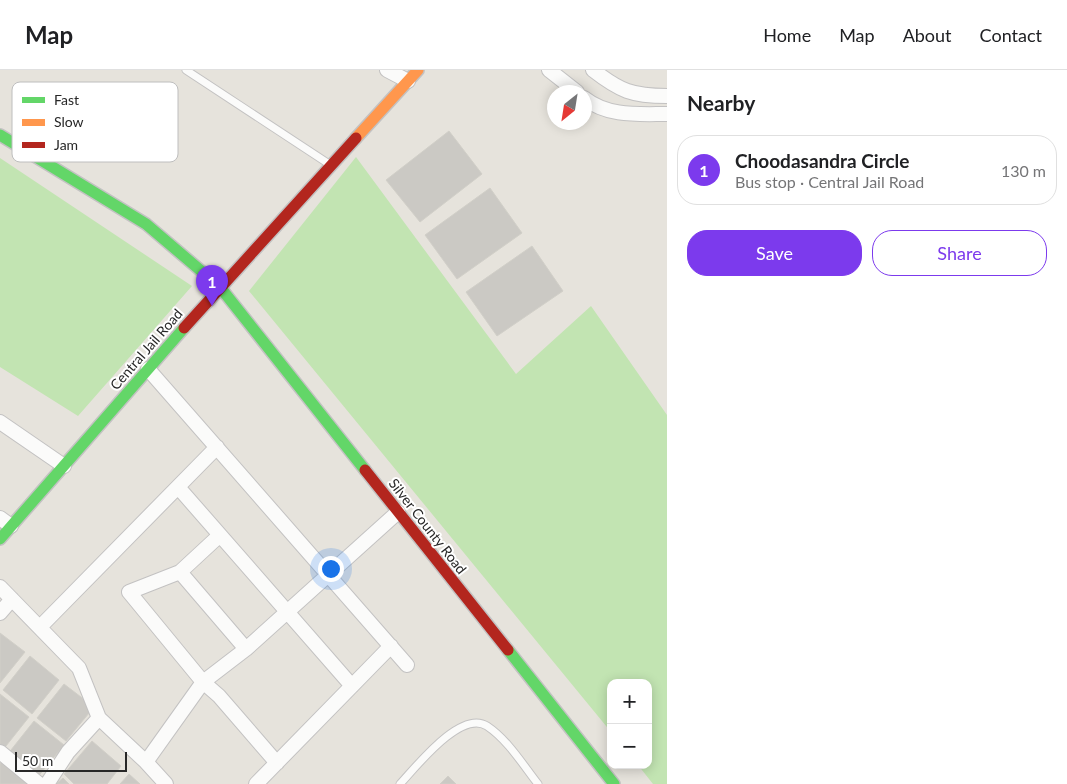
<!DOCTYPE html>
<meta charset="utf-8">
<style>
:root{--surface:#fff;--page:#f2f2f2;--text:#202124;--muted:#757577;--line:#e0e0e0;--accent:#7c3aed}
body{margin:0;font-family:Lato,sans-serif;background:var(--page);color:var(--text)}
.controls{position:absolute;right:15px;bottom:15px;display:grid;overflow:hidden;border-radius:10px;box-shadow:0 2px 12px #0003}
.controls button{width:45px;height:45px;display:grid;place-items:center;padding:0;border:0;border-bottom:1px solid var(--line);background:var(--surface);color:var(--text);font:25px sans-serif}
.compass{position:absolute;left:547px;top:15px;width:45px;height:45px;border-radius:50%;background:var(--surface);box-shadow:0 2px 12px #0003;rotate:210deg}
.scale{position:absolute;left:15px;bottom:12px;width:112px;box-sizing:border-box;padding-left:5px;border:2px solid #272727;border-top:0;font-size:14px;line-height:18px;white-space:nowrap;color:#272727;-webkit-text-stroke:4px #fff;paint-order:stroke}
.you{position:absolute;left:330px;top:498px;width:18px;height:18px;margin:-12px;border:4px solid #fff;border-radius:50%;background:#1a73e8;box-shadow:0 0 0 8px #1a73e833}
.badge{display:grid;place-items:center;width:32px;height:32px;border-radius:50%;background:var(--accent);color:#fff;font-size:16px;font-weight:700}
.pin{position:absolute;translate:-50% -41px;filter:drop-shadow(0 1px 2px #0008)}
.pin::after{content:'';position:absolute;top:26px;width:18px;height:15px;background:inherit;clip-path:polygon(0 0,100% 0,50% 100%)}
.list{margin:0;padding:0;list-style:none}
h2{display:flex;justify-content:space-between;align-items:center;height:65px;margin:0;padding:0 20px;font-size:21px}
h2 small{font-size:16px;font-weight:400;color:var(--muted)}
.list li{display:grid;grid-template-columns:32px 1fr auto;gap:15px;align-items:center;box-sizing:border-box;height:70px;margin:0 10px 10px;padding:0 10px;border:1px solid var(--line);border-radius:20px}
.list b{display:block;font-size:19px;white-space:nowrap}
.list p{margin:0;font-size:16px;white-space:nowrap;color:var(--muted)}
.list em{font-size:16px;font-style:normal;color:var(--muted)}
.actions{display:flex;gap:10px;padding:15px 20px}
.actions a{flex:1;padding:11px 0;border:1px solid var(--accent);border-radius:20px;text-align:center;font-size:18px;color:var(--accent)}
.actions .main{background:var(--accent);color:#fff}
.map{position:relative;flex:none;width:667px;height:714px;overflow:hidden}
header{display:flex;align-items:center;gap:30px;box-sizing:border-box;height:70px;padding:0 25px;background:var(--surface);border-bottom:1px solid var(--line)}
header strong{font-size:24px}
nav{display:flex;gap:28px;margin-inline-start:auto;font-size:18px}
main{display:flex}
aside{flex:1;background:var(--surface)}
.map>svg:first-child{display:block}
.green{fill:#c2e4b2}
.building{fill:#cbc9c4;stroke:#d1cfc8}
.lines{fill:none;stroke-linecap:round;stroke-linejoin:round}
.lane-casing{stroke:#c3c2c2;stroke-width:9}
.street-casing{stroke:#c3c2c2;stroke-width:16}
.fast-casing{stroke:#c3c2c2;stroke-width:14}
.slow-casing{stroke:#c3c2c2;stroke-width:14}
.jam-casing{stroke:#c3c2c2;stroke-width:14}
.lane{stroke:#fbfbfa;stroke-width:7}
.street{stroke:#fbfbfa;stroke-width:14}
.fast{stroke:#63d668;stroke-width:11}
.slow{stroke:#ff974d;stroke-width:11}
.jam{stroke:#b3261e;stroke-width:11}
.labels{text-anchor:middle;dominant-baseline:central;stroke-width:4;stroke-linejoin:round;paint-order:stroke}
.street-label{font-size:14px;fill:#272727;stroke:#fff}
.key{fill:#fff;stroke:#bebebe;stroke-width:1}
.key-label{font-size:14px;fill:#272727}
</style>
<header>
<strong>Map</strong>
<nav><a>Home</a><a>Map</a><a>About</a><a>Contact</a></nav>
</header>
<main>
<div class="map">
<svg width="667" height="714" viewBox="0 0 667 714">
<rect width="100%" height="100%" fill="#e6e3dc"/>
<path class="green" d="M356 87 516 304 591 236 667 345V714H653L638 695H648V613H611V662L249 221Z
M0 88 192 216 78 346 0 297Z"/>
<path class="building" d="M449 61 482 104 420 152 386 110Z
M490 118 522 163 457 209 425 165Z
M532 176 563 221 497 266 466 222Z
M0 563 25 582 0 613Z
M30 586 59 610 32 644 3 620Z
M64 614 94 637 66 671 37 648Z
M0 624 29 647 2 681 0 679Z
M34 651 64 675 36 709 7 685Z
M92 671 121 696 107 714H74L64 704Z
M4 689 32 714H0V694Z
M129 704 140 714H120Z
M448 706 456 714H440Z
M63 708 69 714H56Z"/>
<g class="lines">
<defs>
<path id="lane" d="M186 0 329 94
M400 714C416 697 461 639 487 656 508 670 523 695 538 714"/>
<path id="street" d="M387 0 408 11
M549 0 577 22
M593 0C620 21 632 26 667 26
M584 28C608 47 638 44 667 44
M148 299 407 595
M0 352 64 396
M178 417 352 616
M0 448 11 456
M220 465 180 502 129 522 203 612 219 626 277 693
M180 502 246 579
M0 517 79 598 99 648 146 692
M0 543 12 529
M41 556 217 377
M0 682 39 714
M47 714 68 682 99 648
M166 714 146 692 203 612 246 579 398 442
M256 714 391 576"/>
<path id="fast" d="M0 65 146 154 220 217 365 400
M0 469 184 258
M508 580 614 714"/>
<path id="slow" d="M356 68 418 0"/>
<path id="jam" d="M184 258 356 68
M365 400 508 580"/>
</defs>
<use href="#lane" class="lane-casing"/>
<use href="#street" class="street-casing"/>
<use href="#fast" class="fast-casing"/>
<use href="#slow" class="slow-casing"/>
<use href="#jam" class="jam-casing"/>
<use href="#lane" class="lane"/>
<use href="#street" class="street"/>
<use href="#fast" class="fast"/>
<use href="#slow" class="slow"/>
<use href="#jam" class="jam"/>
</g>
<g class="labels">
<g class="street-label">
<text transform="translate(146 279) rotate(-49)">Central Jail Road</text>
<text transform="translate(428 456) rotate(52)">Silver County Road</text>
</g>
</g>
<rect x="12" y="12" width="166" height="80" rx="8" class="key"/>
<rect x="22" y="27" width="23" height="6" fill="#63d668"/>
<rect x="22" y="49" width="23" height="7" fill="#ff974d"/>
<rect x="22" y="72" width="23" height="6" fill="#b3261e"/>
<g class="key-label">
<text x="54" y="35">Fast</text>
<text x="54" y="57">Slow</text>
<text x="54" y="80">Jam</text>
</g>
</svg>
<div class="controls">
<button>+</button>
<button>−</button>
</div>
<svg class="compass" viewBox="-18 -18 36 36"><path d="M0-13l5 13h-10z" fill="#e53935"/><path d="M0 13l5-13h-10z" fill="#757577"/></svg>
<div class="scale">50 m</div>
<div class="you"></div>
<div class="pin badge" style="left:212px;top:236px">1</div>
</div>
<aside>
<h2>Nearby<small></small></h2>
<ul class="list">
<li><span class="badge">1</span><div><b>Choodasandra Circle</b><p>Bus stop · Central Jail Road</p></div><em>130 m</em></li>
</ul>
<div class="actions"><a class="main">Save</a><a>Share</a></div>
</aside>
</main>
